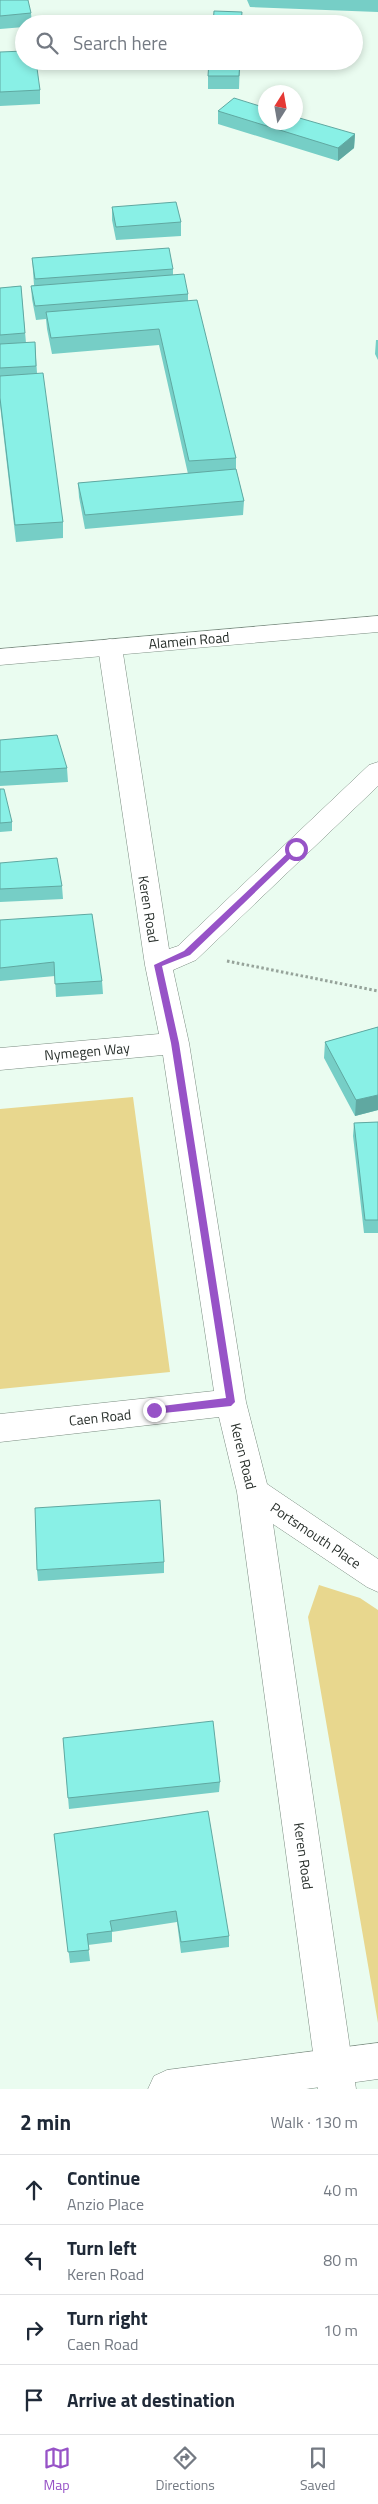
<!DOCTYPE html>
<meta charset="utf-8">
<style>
:root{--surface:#fff;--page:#f6f6f7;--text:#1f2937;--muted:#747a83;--line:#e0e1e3;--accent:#9753c7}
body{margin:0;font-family:"Titillium Web",sans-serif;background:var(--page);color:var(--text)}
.compass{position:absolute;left:258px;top:85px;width:45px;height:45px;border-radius:50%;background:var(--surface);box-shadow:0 2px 8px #0003;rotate:11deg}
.stop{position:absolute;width:15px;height:15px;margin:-11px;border:4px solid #9753c7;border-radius:50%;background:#fff}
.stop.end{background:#9753c7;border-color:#fff;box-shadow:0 1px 5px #0008}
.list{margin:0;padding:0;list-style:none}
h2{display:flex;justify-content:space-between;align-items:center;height:65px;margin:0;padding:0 20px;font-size:21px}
h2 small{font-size:16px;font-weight:400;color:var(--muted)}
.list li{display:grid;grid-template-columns:32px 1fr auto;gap:15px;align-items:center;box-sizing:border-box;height:70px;padding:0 20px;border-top:1px solid var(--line)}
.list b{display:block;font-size:19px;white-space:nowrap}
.list p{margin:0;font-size:16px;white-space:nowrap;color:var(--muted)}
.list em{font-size:16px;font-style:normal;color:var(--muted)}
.icon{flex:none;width:28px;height:28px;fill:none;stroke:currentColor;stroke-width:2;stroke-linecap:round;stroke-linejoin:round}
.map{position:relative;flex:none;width:378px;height:2089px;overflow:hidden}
.search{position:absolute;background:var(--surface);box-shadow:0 2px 8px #0003;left:15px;right:15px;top:15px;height:55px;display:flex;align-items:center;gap:12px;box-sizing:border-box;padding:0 18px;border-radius:28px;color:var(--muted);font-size:19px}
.sheet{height:345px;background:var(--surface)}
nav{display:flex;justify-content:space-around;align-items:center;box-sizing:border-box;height:70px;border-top:1px solid var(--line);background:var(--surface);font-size:14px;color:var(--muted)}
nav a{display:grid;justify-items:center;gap:2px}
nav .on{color:var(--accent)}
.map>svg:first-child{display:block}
.green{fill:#e8d78e}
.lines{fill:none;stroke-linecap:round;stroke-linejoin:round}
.street-casing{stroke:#7b8c81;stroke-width:1}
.secondary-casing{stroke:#7b8c81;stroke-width:1}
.path{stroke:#96a39a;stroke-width:3;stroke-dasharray:2.5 2.5;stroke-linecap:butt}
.street{fill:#fff;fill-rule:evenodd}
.secondary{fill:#fff;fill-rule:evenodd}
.wall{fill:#76cec6}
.shaded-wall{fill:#60a8a1}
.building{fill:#89f0e6;stroke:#60a8a1}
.route{fill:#9753c7}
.labels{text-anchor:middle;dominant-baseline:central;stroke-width:4;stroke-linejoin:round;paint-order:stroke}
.street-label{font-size:14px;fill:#29302c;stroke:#fff}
</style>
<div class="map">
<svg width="378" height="2089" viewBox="0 0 378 2089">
<rect width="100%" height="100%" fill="#eafcf0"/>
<path class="green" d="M133 1097 170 1372 0 1389V1109Z
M319 1585 360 1598 378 1610V2023L308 1617Z"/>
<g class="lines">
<defs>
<path id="street" d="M110 639 118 641 122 647 169 949 178 946 369 765 378 762V786L196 960 173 970 189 1043 246 1402 267 1484 378 1559V1592L367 1587 273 1524 356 2089H318L237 1492 219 1417 0 1442V1414L214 1391 163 1055 0 1070V1048L159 1034 145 965 98 647 102 641Z"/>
<path id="secondary" d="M378 616V632L0 665V649Z
M378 2043V2079L306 2089H148L154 2076 167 2070Z"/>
</defs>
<use href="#street" class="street-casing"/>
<use href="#secondary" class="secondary-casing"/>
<path class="path" d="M227 961 378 991"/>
<use href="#street" class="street"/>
<use href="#secondary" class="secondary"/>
</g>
<path class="wall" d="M0 0 31 13 32 24H24V27L0 29Z
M247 0H378V12L250 7Z
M0 52 40 90V104L0 106Z
M240 61 239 89H208V76Z
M218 111 355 134 354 148 338 161 218 124Z
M112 207 181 222V236L116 240 112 220Z
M32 258 173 269V275L188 294V301L236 458V469L244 501 243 515 85 529 79 497 78 483 188 474 159 345 52 354 47 329 46 319 36 320 32 299 31 286 34 285Z
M21 286 26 343 35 342 37 373 63 522V538L16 542 0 405V288Z
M376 340H378V360L375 354Z
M0 740 67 768 68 782 0 786Z
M0 789 12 822V831L0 832Z
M0 863 62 886 63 899 0 902Z
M0 920 102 981 103 994 56 997 55 976 0 981Z
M378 1027V1110L355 1116 324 1058 325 1042Z
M378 1122V1233H364L353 1136 354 1123Z
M164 1562V1573L38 1581 37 1570Z
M63 1738 220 1782 219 1792 69 1809Z
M54 1834 229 1936V1947L181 1953 177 1922 112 1932V1942L88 1945 90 1961 70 1963Z"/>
<path class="shaded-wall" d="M355 134 354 148 338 161V148Z
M378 1095V1110L355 1116 356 1100Z"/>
<path class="building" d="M0 0H28L31 13 0 16Z
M214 11 242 12 241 24H213Z
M24 51V61H36L40 90 0 92V52Z
M209 61H240L239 76H208Z
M234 98 266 108V122H296V117L355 134 338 148 218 111Z
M176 202 181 222 116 227 112 207Z
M169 248 173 269 35 279 32 258Z
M184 274 188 294 35 306 31 286Z
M21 286 25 333 0 335V288Z
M197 300 236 458 189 461 159 329 51 338 46 312Z
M35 342 36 366 0 368V344Z
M43 373 63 522 15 525 0 398V376Z
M236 469 244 501 85 515 78 483Z
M57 735 67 768 0 772V740Z
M0 789H4L12 822 0 823Z
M57 858 62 886 0 889V863Z
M92 914 102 981 55 984 54 962 0 968V920Z
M378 1027V1095L356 1100 325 1042Z
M378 1122V1220H365L354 1123Z
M160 1500 164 1562 37 1570 35 1508Z
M213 1721 220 1782 68 1798 63 1738Z
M208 1811 229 1936 181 1942 176 1911 110 1921 112 1931 87 1934 89 1950 68 1952 54 1834Z"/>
<path class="route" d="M294 847 300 849 190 955 162 966 179 1043 235 1402 231 1406 154 1414 149 1410 154 1407 226 1398 171 1043 154 965 184 951Z"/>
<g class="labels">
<g class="street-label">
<text transform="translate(189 640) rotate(-5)">Alamein Road</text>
<text transform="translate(149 909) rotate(81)">Keren Road</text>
<text transform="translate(87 1051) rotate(-5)">Nymegen Way</text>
<text transform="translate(100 1417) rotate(-6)">Caen Road</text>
<text transform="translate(244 1456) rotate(76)">Keren Road</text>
<text transform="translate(316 1535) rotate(34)">Portsmouth Place</text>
<text transform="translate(304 1856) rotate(82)">Keren Road</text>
</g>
</g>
</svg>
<svg class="compass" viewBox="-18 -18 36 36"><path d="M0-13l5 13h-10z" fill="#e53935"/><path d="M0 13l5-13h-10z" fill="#747a83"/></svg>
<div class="stop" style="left:296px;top:849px"></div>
<div class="stop end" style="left:154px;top:1410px"></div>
<div class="search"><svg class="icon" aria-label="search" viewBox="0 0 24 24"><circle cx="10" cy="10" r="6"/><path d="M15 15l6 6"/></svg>Search here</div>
</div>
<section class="sheet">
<h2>2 min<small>Walk · 130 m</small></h2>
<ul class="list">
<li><svg class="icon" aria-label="ahead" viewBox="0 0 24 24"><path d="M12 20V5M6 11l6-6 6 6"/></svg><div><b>Continue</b><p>Anzio Place</p></div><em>40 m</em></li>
<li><svg class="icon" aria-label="left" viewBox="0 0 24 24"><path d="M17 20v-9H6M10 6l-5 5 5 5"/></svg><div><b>Turn left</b><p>Keren Road</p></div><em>80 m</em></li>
<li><svg class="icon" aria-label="right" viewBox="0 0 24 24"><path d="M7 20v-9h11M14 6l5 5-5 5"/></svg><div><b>Turn right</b><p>Caen Road</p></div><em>10 m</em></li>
<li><svg class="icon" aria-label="arrive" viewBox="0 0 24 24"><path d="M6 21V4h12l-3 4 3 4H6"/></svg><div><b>Arrive at destination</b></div></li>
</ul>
</section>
<nav>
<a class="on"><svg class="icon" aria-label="map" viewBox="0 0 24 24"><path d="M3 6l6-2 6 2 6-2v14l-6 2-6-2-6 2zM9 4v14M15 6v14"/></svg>Map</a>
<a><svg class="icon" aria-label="directions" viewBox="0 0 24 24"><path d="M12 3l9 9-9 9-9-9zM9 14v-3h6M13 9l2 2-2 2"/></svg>Directions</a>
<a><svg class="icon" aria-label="saved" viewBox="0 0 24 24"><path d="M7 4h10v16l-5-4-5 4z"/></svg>Saved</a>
</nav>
